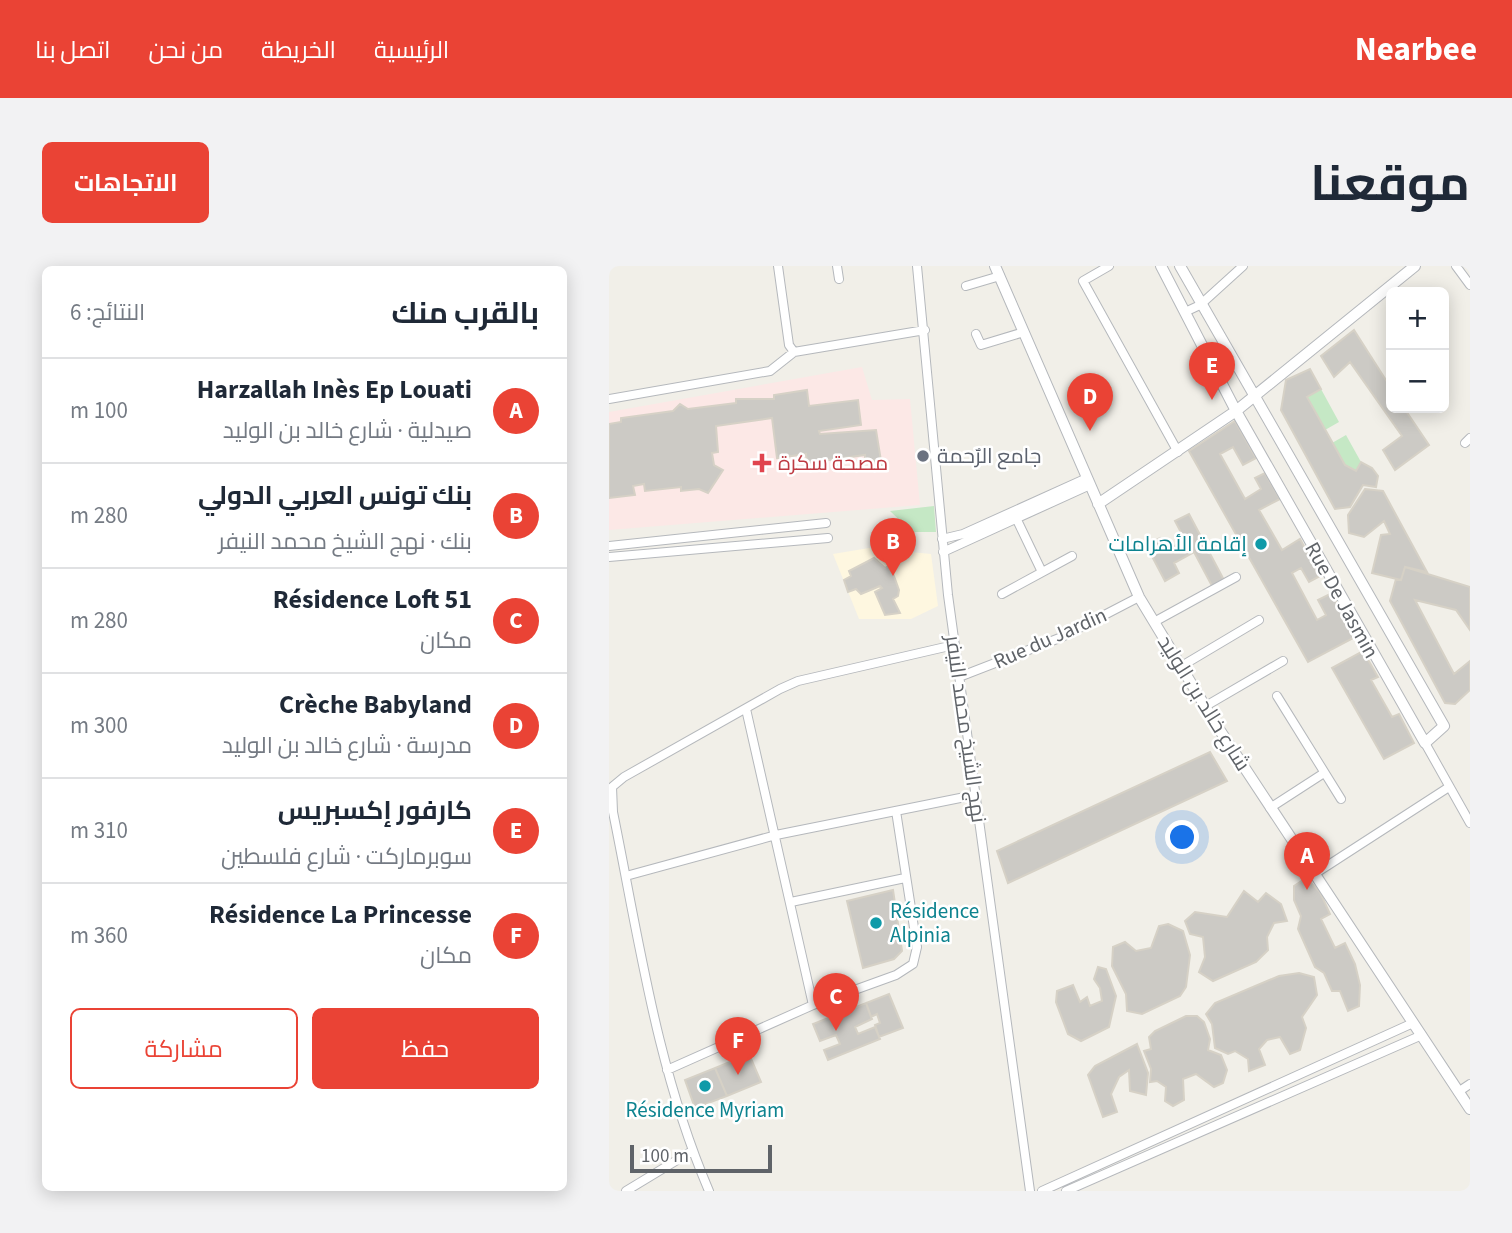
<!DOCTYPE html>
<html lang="ar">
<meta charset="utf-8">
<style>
:root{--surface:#fff;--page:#f2f2f3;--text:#1f2937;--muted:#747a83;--line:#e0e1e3;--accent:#ea4335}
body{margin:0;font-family:"Source Sans 3",Cairo,sans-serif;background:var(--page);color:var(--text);direction:rtl}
.controls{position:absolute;right:21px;top:21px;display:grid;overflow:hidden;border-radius:10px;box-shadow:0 4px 18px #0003}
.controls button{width:63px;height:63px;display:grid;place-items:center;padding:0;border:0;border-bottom:2px solid var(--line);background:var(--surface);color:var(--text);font:35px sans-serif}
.scale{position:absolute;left:21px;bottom:18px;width:142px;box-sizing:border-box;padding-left:7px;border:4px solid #5f6368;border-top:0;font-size:19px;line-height:24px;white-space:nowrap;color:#5f6368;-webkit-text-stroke:5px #fff;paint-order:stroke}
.you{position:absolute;left:574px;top:572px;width:24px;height:24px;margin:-18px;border:5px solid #fff;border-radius:50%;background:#1a73e8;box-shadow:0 0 0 10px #1a73e833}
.badge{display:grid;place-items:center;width:46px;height:46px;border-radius:50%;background:var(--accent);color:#fff;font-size:23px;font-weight:700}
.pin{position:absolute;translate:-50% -58px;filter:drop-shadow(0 2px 4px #0008)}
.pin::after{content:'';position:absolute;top:37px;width:24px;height:21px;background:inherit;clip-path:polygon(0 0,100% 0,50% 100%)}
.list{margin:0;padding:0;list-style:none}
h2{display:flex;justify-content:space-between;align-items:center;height:91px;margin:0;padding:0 28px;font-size:30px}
h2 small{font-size:23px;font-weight:400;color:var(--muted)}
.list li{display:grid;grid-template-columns:46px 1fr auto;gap:21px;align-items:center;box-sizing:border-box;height:105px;padding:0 28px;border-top:2px solid var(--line)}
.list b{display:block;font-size:26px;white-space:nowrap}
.list p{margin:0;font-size:23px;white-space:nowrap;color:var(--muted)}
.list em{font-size:23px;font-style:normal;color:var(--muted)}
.actions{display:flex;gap:14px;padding:21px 28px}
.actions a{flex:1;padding:16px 0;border:2px solid var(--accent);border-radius:10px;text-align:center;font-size:24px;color:var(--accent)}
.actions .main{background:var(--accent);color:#fff}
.map{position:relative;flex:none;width:861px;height:925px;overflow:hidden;direction:ltr;border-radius:10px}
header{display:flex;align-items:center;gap:42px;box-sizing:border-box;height:98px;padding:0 35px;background:var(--accent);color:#fff}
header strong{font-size:33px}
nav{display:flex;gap:38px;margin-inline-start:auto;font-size:24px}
.intro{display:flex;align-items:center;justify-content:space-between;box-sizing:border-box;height:168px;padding:0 42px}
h1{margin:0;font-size:49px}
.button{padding:18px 32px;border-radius:10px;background:var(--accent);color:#fff;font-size:24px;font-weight:700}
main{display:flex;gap:42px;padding:0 42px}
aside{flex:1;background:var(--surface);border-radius:10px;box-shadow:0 4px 18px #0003}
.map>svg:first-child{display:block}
.commercial{fill:#fef7e0}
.medical{fill:#fce8e6}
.green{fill:#c5e8c5}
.building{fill:#cccac5;stroke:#d6d1c6;stroke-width:2}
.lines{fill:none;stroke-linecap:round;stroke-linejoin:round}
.minor-casing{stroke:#b5b8bc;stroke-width:10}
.tertiary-casing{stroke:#b5b8bc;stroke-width:12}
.minor{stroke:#fff;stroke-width:8}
.tertiary{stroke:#fff;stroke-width:10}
.worship-dot{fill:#6b7280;stroke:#fff;stroke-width:2.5}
.health-dot{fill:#e0444e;stroke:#fff;stroke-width:2.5}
.culture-dot{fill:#0f9aa8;stroke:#fff;stroke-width:2.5}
.labels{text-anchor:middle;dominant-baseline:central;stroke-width:5;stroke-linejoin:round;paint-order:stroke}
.worship-label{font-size:21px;fill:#5b616d;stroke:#fff;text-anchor:start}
.health-label{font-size:21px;fill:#be3a42;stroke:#fff;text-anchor:start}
.culture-label{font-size:21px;fill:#0d838f;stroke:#fff;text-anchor:end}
.street-label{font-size:21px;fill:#5f6368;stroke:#fff}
</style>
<header>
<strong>Nearbee</strong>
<nav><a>الرئيسية</a><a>الخريطة</a><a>من نحن</a><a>اتصل بنا</a></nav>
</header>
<div class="intro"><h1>موقعنا</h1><a class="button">الاتجاهات</a></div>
<main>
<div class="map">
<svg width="861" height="925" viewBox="0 0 861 925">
<rect width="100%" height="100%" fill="#f1efe8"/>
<path class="commercial" d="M260 282 322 288 329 340 302 353H250L224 288Z"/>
<path class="medical" d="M253 101 263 134 301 133 311 239 0 264V146Z"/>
<path class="green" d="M712 123 730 156 716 164 698 131Z
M737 169 752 196 747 205 736 199 723 177Z
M325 240 327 266H303L281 245Z"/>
<path class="building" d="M745 64 782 122V142H795L820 179 786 204 774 184 793 170 741 96 725 111 712 90Z
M701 103 712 123 698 131 736 199 747 205 752 196 763 202 769 210 767 221 754 219 741 241 726 243 672 144 677 114Z
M198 124 200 140 249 134 252 159 210 165 211 168 267 164 273 201 266 202 265 194 256 195V189L198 197 197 188 168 192 163 152 107 160 109 186 103 187 105 199 114 204 99 227 90 223 72 225V221L36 225 35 218 24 220 26 229 0 232V158L12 156V152L64 145 71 138 79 143 127 137V133H165V129Z
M626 155 647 192 634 199 624 181 611 188 636 233 652 223 646 212 656 207 671 233 650 244 673 284 691 273 711 310 700 316 692 302 683 307 708 354 717 349 709 334 723 327 746 371 699 396 580 185Z
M756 223 774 225 818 306 796 301 792 314 763 307 772 269 781 268 775 255 755 271 740 267 739 249Z
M580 248 615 314 603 320 585 286 565 297 570 307 556 315 537 279 551 272 558 284 576 274 566 255Z
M265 292 276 302 281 299 290 324 289 330 284 333 291 347 276 349 266 326 273 322 271 320 252 328 247 323 239 326 235 314 242 310 240 305Z
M796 301 861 321V364L847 344 806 334 845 408 861 395V424L846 438 836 437 781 335 787 313 792 314Z
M754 385 769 411 762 414 783 451 790 448 805 477 775 493 723 402Z
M601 486 618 515 399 617 388 585Z
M697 612 711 626 721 648 712 653 726 682 736 677 746 698 751 719 750 740 739 745 731 725H723L715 707 706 701 689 663 692 650 685 634V620Z
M284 624 293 685 285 693 254 702 238 635Z
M635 625 649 636 657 627 672 638 678 655 665 657 658 671 659 684 647 696 604 715 590 706 596 691 594 671 581 668 576 655 586 646 618 651Z
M559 658 574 665 581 689 577 721 571 730 533 748 518 745 517 728 503 700 504 681 516 676 527 685 542 682 550 660Z
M489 701 497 703 507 730 500 761 472 775 459 768 447 736 448 725 464 719 471 736 478 731 481 740 493 735 491 722 485 713Z
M690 707 705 711 708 729 693 751 697 762 691 784 681 788 671 771 658 774 650 783 656 799 640 805 639 793 626 785 619 788 606 782 603 758 597 748 606 737 670 710Z
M280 728 294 762 270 771 266 759 271 757 268 748 262 751 257 737Z
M257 737 263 753 246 761 249 768 266 761 271 773 219 794 215 784 231 778 227 769 211 775 204 758Z
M577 750H588L595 756 601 773 599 784 612 789 618 804 614 817 605 821 587 808 574 813 575 834 564 840 556 835 557 821 548 815 541 816 542 803 535 785 542 783 540 771 546 765Z
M528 778 539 807 537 829 521 825 520 804 510 811 502 828 508 846 494 851 479 809 486 800Z
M140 788 152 816 118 830 106 802Z
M106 802 118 830 86 842 76 814Z"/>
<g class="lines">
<defs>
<path id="minor" d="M169 0 180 79 185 86
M228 0 230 13
M308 0 339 329 421 925
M500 0 474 15 569 186
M847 0 861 19
M357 20 391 10
M576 46 591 39 634 0
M367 68 372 79 415 66
M185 86 316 64
M0 133 161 105 185 86
M856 177 861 172
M408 254 433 306
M333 273 354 268 478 212
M0 280 217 257
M334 286 481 219
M0 291 219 272
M393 328 463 290
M545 356 627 311
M571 401 650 354
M350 411 453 371 530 331
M668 430 732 533
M595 441 674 395
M137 443 204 739
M816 477 861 557
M661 542 715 507
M704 609 840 521
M17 610 167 569 366 529
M182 636 296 612
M58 804 204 739 287 709 304 698 308 681 287 545
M849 826 861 818
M17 925 83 885
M100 925C48 804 30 674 4 546L3 521 15 511 171 423 189 415 345 379
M433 925 804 757
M457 925 813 769"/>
<path id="tertiary" d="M386 0 530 331 608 460 861 843
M552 0 627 145 816 477 835 460 571 0
M489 238 627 145 806 0"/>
</defs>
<use href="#minor" class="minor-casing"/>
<use href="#tertiary" class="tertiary-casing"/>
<use href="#minor" class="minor"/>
<use href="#tertiary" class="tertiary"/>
</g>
<circle class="worship-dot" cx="314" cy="190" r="7"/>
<path class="health-dot" d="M149.5 186.5h7v7h7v7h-7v7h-7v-7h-7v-7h7z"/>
<g class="culture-dot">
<circle cx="652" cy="278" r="7"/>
<circle cx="267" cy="657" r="7"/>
<circle cx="96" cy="820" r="7"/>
</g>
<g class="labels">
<g class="worship-label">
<text x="328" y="190">جامع الرٌحمة</text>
</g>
<g class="health-label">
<text x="169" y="197">مصحة سكرة</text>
</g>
<g class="culture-label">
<text x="638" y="278">إقامة الأهرامات</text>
<text x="281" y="645" text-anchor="start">Résidence<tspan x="281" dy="24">Alpinia</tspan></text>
<text x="96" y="844" text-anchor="middle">Résidence Myriam</text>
</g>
<g class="street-label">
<text transform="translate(733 334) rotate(61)">Rue De Jasmin</text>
<text transform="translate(441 372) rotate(-24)">Rue du Jardin</text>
<text transform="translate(595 437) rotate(58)">شارع خالد بن الوليد</text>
<text transform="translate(357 463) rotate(82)">نهج الشيخ محمد النيفر</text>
</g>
</g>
</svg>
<div class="controls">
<button>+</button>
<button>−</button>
</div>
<div class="scale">100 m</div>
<div class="you"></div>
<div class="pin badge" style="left:698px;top:624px">A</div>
<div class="pin badge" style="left:284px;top:310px">B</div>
<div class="pin badge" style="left:227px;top:765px">C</div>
<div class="pin badge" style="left:481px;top:165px">D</div>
<div class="pin badge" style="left:603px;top:134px">E</div>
<div class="pin badge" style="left:129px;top:809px">F</div>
</div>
<aside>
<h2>بالقرب منك<small>النتائج: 6</small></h2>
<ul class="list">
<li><span class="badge">A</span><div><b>Harzallah Inès Ep Louati</b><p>صيدلية · شارع خالد بن الوليد</p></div><em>100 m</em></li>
<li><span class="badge">B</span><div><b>بنك تونس العربي الدولي</b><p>بنك · نهج الشيخ محمد النيفر</p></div><em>280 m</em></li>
<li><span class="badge">C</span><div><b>Résidence Loft 51</b><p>مكان</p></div><em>280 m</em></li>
<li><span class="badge">D</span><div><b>Crèche Babyland</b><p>مدرسة · شارع خالد بن الوليد</p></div><em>300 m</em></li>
<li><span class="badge">E</span><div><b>كارفور إكسبريس</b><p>سوبرماركت · شارع فلسطين</p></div><em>310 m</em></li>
<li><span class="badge">F</span><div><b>Résidence La Princesse</b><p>مكان</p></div><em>360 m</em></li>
</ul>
<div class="actions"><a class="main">حفظ</a><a>مشاركة</a></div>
</aside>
</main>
